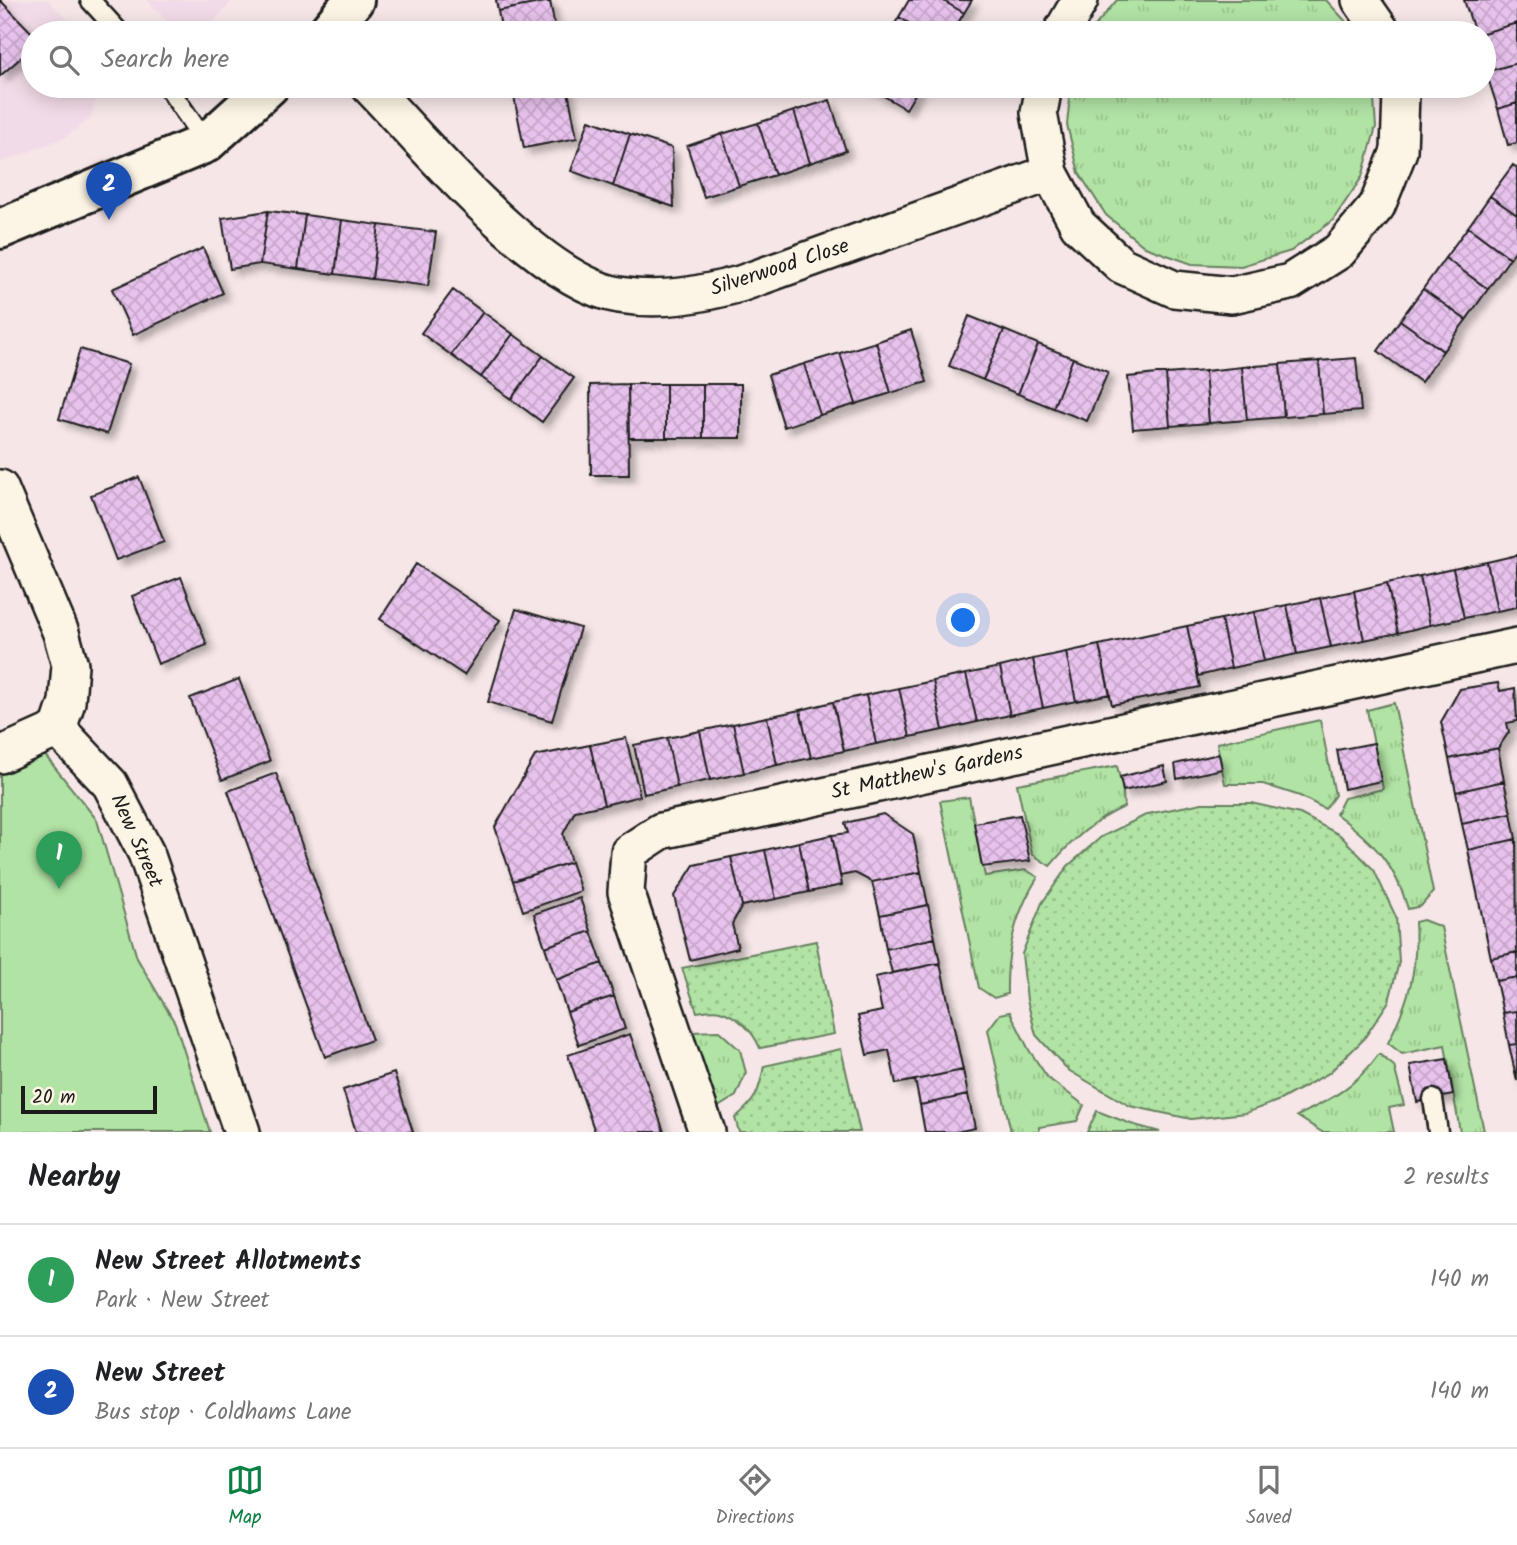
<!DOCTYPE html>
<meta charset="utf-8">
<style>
:root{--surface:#fff;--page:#f2f2f2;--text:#202124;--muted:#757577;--line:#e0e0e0;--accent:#0b8043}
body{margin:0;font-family:Kalam,sans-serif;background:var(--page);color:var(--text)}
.scale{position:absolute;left:21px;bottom:18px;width:136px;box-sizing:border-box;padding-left:7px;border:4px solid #1c1c1c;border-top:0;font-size:19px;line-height:24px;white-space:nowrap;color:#1c1c1c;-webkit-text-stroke:5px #fcf5e5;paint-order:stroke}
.you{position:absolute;left:964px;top:621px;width:24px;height:24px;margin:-18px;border:5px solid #fff;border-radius:50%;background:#1a73e8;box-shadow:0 0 0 10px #1a73e833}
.badge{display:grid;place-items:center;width:46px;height:46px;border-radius:50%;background:var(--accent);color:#fff;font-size:23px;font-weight:700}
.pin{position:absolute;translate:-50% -58px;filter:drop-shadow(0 2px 4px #0008)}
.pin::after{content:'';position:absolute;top:37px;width:24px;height:21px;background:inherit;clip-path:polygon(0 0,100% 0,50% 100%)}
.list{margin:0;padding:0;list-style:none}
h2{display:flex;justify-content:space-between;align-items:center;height:91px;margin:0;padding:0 28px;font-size:30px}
h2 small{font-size:23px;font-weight:400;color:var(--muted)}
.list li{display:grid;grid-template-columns:46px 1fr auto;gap:21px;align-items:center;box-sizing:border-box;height:112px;padding:0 28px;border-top:2px solid var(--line)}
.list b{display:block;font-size:26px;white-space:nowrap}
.list p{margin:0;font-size:23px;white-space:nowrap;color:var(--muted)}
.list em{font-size:23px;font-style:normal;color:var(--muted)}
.icon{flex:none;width:38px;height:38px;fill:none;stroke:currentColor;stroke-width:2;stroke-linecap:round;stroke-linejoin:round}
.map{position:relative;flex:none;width:1517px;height:1132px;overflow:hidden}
.search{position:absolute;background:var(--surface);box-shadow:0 4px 18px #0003;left:21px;right:21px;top:21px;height:77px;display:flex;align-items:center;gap:18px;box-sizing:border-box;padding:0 24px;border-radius:38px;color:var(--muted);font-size:26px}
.sheet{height:315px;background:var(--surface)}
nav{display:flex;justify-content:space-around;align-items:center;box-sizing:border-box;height:98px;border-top:2px solid var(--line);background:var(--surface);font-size:19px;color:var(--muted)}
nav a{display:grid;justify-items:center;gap:4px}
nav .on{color:var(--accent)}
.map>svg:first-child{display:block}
.built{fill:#f2dbe8}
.grass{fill:url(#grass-tufts);stroke:#668060;stroke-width:2}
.park{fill:url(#park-dots);stroke:#668060;stroke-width:2}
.garden{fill:#b1e3a4;stroke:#668060;stroke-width:2}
.building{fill:url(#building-cross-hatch);stroke:#1c1c1c;stroke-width:2;filter:url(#shadow)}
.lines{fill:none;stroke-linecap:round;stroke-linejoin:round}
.service-casing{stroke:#1c1c1c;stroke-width:23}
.minor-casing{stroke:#1c1c1c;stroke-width:40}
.tertiary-casing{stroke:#1c1c1c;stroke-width:44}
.service{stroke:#fcf5e5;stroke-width:18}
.minor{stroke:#fcf5e5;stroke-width:35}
.tertiary{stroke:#fcf5e5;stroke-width:38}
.labels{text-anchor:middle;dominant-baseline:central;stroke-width:7;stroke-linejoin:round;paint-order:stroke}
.street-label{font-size:21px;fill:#1c1c1c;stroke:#fcf5e5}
</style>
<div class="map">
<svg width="1517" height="1132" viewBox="0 0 1517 1132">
<defs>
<pattern id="grass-tufts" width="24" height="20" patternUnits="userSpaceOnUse" patternTransform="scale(1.75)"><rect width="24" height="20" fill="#b1e3a4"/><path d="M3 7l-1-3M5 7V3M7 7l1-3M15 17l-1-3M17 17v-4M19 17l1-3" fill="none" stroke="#98c28d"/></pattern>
<pattern id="park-dots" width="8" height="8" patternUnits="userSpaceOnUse" patternTransform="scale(1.75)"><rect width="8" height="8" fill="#b1e3a4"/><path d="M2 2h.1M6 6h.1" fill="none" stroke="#98c28d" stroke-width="1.8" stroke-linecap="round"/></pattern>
<pattern id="building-cross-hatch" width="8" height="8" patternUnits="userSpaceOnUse" patternTransform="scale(1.75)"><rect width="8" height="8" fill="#e7c2ec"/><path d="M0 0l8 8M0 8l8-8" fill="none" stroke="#c6a6ca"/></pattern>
<filter id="shadow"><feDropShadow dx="6" dy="6" stdDeviation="3.5" flood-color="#0004"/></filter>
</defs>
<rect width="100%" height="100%" fill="#f6e6e7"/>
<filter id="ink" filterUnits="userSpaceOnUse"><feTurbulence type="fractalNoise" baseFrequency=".0143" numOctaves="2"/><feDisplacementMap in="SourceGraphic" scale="14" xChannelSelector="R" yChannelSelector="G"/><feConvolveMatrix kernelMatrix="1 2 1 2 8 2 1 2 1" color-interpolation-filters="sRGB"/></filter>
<g filter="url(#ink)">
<path class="built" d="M0 0H48L81 33H33V86H100L90 119 64 138 0 163Z
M147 0H233L203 33H178Z"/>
<path class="grass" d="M1117 0H1326L1351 27 1354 33H1089Z
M1071 86H1373L1376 127 1362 177 1333 220 1291 251 1241 266 1192 264 1145 247 1106 215 1079 173 1067 125Z
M1394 703 1433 892 1421 906 1408 909C1395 863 1373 842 1336 814L1344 798 1383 789 1367 710Z
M1320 720 1335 795 1325 809 1300 796 1263 784H1225L1217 743Z
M1117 766 1123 791 1124 807C1093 821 1072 840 1050 866L1032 854 1017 784Z
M969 797 985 876 1026 870 1038 877C1015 913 1006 952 1007 994L994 998 979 988 940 801Z
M1423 920 1441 927 1484 1131 1460 1132 1445 1045 1402 1054 1388 1043C1409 1000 1418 971 1415 922Z
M1010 1012 1029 1050 1048 1078 1084 1105 1077 1121 1039 1127V1132H1011L988 1030 1000 1014Z
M719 1031 740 1050 746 1073 736 1096 718 1107 692 1032Z
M1379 1054 1394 1066 1404 1105 1389 1108 1394 1132H1322L1297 1116C1332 1099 1356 1086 1379 1054Z
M1097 1111 1131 1124 1160 1132H1087Z"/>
<path class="park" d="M1202 803H1251L1300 814 1340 835 1374 870 1396 917 1399 962 1389 1001 1363 1040 1329 1073 1280 1100 1246 1113 1191 1119 1130 1106 1068 1070 1036 1035 1027 1000 1022 954 1042 903 1068 866 1101 837 1148 814Z
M816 941 834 1034 760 1048C753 1031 738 1016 720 1011 713 1009 704 1011 697 1012L682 968Z
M841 1049 860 1132H739L735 1118C756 1100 759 1093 764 1066Z"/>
<path class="garden" d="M40 749 97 820 137 958 175 1023 210 1132H0V769Z"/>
<path class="building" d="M0 0 33 34V47L0 76Z
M496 0H550V1L498 11Z
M909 0H942L964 13 952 33H925L899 17Z
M942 0H972L964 13Z
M1464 0H1517V23L1483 33H1475Z
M550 1 556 33H502L498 11Z
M899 17 925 33H889Z
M1517 23V63L1486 72 1484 64 1483 33Z
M1517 63V103L1498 109 1486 72Z
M512 86H567L577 138 524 148Z
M867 86H920L906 109Z
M830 100 846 151 810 163 794 111Z
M1517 103V143L1508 145 1498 109Z
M794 111 810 163 775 175 758 123Z
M589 120 630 134 613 186 571 171Z
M758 123 775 175 739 186 722 134Z
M630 134 672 148 674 207 613 186Z
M722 134 739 186 704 197 687 146Z
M1513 165 1517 168V215L1490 196Z
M1490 196 1517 215V248L1510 258 1468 227Z
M268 211 260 264 230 269 222 218Z
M268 211 305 215 298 269 260 264Z
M305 215 342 220 335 274 298 269Z
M342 220 379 225 372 279 335 274Z
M379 225 436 232 428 286 372 279Z
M1468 227 1510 258 1488 289 1445 258Z
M203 248 223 293 133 335 112 289Z
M1445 258 1488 289 1466 320 1423 289Z
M1423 289 1466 320 1443 351 1400 320Z
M453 290 483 312 451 355 421 333Z
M483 312 513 334 481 377 451 355Z
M969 316 1004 330 983 380 949 366Z
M1400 320 1443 351 1421 382 1378 351Z
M911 330 927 382 891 393 876 342Z
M1004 330 1038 344 1018 394 983 380Z
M513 334 543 356 511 399 481 377Z
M876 342 891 393 856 404 840 353Z
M1038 344 1073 358 1053 408 1018 394Z
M80 349 129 364 107 434 59 419Z
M840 353 856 404 820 415 804 364Z
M543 356 574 378 542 422 511 399Z
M1073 358 1108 372 1087 421 1053 408Z
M1356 358 1361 411 1323 414 1319 361Z
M1319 361 1323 414 1284 417 1280 364Z
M804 364 820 415 784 427 768 375Z
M1280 364 1284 417 1247 420 1242 367Z
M1242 367 1247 420 1209 423 1205 371Z
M1205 371 1209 423 1170 426 1166 374Z
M1157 374H1166L1170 426 1133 429 1128 377Z
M628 384 629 475H591L590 385Z
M628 384H666V438H629Z
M666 384H703V438H666Z
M703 384H741V438H703Z
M139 477 164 542 116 560 91 495Z
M1517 555V607L1497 611 1487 562Z
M1487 562 1497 611 1464 618 1453 569Z
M416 564 500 620 464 675 380 619Z
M1453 569 1464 618 1430 625 1420 576Z
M1420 576 1430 625 1398 633 1387 583Z
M181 577 207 645 158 664 132 596Z
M1387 583 1398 633 1364 640 1354 591Z
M1354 591 1364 640 1331 647 1320 598Z
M1320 598 1331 647 1297 654 1287 605Z
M1287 605 1297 654 1264 661 1254 612Z
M516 609 580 628 552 721 488 702Z
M1254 612 1264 661 1231 668 1221 619Z
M1221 619 1231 668 1198 676 1187 626Z
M1187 626 1200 687 1112 705 1099 645Z
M1099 645 1110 694 1076 701 1066 652Z
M1066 652 1076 701 1043 708 1033 659Z
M1033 659 1043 708 1010 715 1000 667Z
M1000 667 1010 715 977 722 966 674Z
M966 674 977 722 943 730 933 681Z
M239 679 270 761 222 780 190 698Z
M933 681 943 730 910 737 899 688Z
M1498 683 1500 691 1515 688 1517 721 1507 723 1509 732 1498 748 1449 759 1441 722 1460 689Z
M899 688 910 737 876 744 866 695Z
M866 695 876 744 844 751 833 702Z
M833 702 844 751 811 758 800 710Z
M800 710 811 758 777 765 767 717Z
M767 717 777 765 744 773 733 724Z
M733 724 744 773 710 780 700 731Z
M700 731 710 780 677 787 667 738Z
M626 738 640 796 604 805 590 745Z
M667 738 677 787 644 794 634 745Z
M1374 743 1381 781 1344 789 1337 750Z
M590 745 604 805 575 811 563 834 571 862 513 881 495 827 535 756Z
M1498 748 1504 781 1456 792 1449 759Z
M1219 754 1222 769 1177 779 1175 764Z
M1164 766 1167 781 1123 791 1120 777Z
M276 773 372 1040 325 1057 228 791Z
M1504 781 1511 813 1462 824 1456 792Z
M1511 813 1516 839 1468 850 1462 824Z
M883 814 913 834 921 872 872 882 855 873 840 876 832 835 848 833 845 823Z
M1020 815 1030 861 982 867 974 823Z
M832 835 842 885 809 892 799 842Z
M1516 839 1517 952 1491 958 1468 850Z
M799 842 809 892 776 899 765 850Z
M765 850 776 899 742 906 731 857Z
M731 857 742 906 732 924 738 948 690 960 674 896 694 865Z
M571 862 581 891 523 911 513 881Z
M921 872 928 905 880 915 872 882Z
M580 898 591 931 545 947 534 914Z
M928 905 935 938 886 949 880 915Z
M591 931 602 963 556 980 545 947Z
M935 938 940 963 892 973 886 949Z
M1517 952V977L1496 981 1491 958Z
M602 963 614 996 567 1012 556 980Z
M940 963 963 1070 896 1084 889 1050 867 1055 858 1016 882 1011 875 977Z
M1517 977V1011L1503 1013 1496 981Z
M614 996 625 1029 579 1045 567 1012Z
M1517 1011V1044L1509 1045 1503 1013Z
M630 1034 664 1132H595L568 1055Z
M1517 1044V1081L1509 1045Z
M1447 1059 1453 1095 1417 1102 1410 1065Z
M963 1070 968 1095 920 1105 915 1080Z
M394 1073 413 1132H356L343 1090Z
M968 1095 975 1128 956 1132H925L920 1105Z"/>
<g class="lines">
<defs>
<path id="service" d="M90 0 120 33
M167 86 206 143
M1433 1099 1438 1132"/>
<path id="minor" d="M1360 0 1383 33
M1061 33 1080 0
M369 86C426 145 539 282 619 295 661 302 699 295 740 284L1050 173
M1044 86 1039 113 1050 173 1078 225 1121 265 1174 289 1232 295 1290 282 1339 251 1377 206 1399 151 1401 93 1399 86
M0 488 61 633 70 665 67 702 58 729
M58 729 110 784 146 853 242 1132
M0 755 58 729
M707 1132 626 892 629 852 661 831 1517 646"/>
<path id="tertiary" d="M327 33 354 0
M0 229 206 143 269 86"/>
</defs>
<use href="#service" class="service-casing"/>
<use href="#minor" class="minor-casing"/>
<use href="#tertiary" class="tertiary-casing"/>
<use href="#service" class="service"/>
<use href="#minor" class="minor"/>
<use href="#tertiary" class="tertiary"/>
</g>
</g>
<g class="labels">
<g class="street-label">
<text transform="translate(780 268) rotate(-18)">Silverwood Close</text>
<text transform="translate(927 773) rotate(-12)">St Matthew's Gardens</text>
<text transform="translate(136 841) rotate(66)">New Street</text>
</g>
</g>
</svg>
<div class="scale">20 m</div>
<div class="you"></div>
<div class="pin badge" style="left:59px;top:889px;background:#2e9e5b">1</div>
<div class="pin badge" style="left:109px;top:220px;background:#1a4fb4">2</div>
<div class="search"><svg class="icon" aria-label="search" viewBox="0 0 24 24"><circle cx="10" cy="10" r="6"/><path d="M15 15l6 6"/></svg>Search here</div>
</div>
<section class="sheet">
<h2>Nearby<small>2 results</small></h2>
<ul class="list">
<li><span class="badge" style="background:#2e9e5b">1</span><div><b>New Street Allotments</b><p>Park · New Street</p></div><em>140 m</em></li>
<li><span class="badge" style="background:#1a4fb4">2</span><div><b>New Street</b><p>Bus stop · Coldhams Lane</p></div><em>140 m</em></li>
</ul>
</section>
<nav>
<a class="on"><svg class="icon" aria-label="map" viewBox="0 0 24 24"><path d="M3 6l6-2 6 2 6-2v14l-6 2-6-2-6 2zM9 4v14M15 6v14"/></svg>Map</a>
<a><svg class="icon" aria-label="directions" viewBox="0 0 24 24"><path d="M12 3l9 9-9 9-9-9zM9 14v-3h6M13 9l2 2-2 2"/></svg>Directions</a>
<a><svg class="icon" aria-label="saved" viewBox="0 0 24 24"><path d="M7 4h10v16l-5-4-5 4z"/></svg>Saved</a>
</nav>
